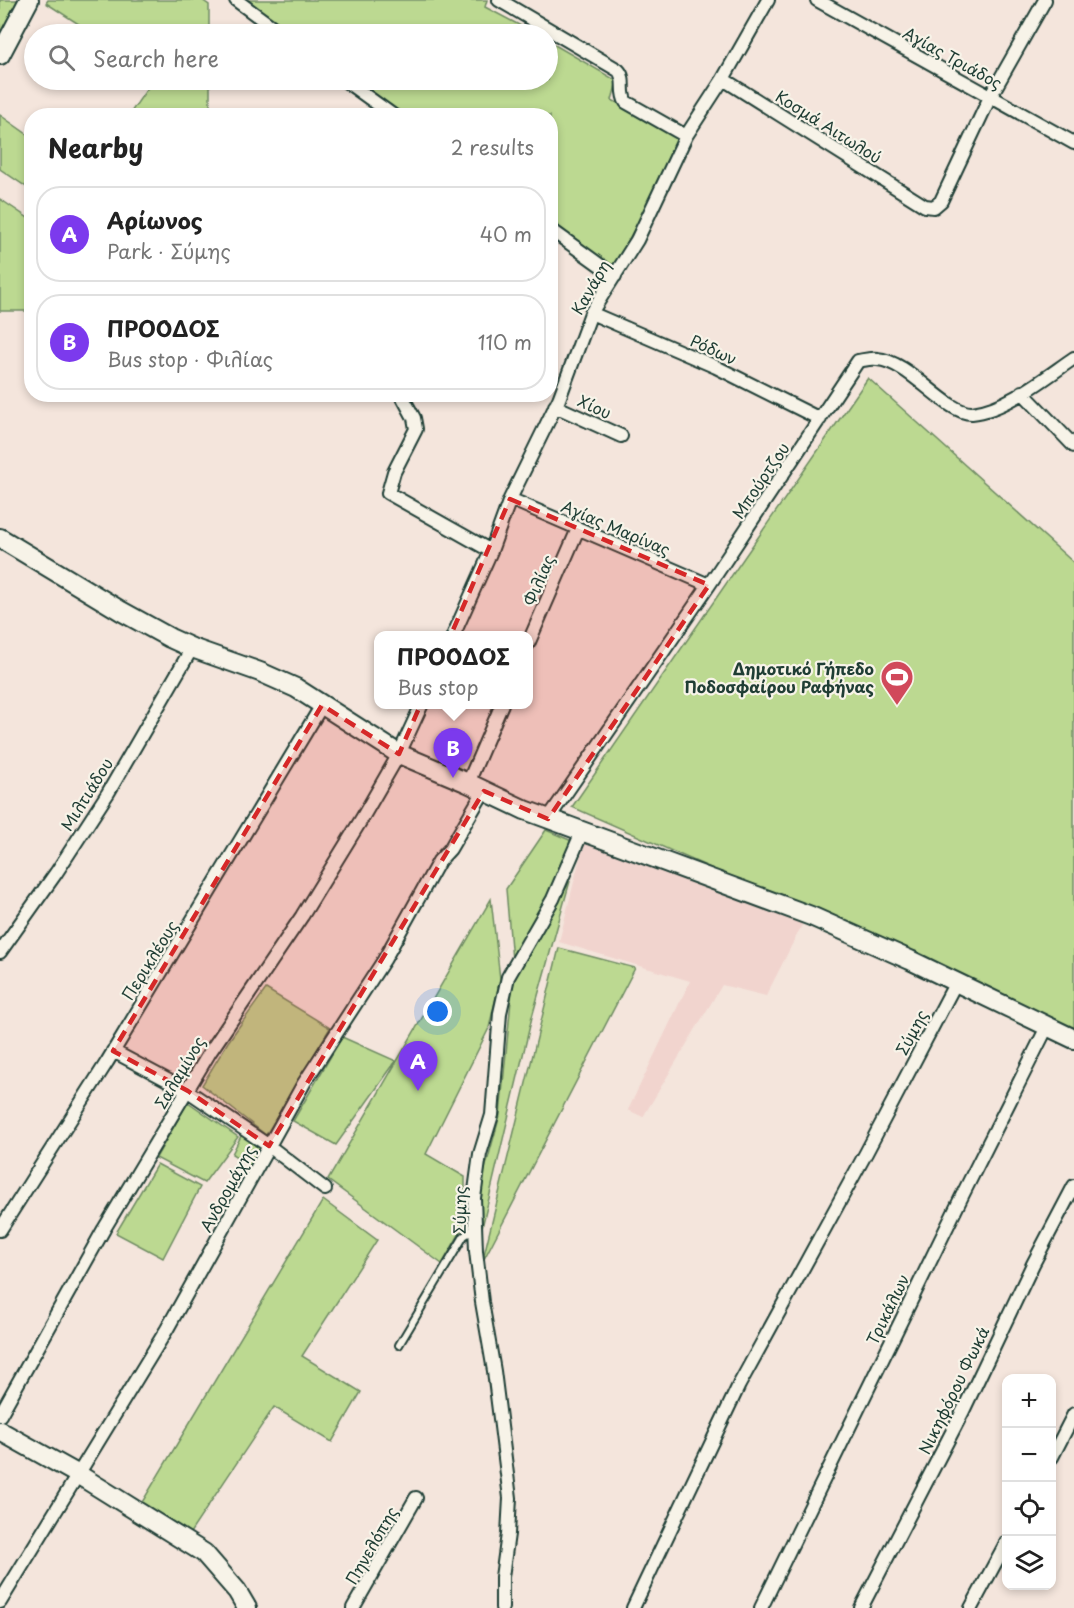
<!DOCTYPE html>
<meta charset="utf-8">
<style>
:root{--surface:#fff;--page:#f6f6f6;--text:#222;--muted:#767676;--line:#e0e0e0;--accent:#7c3aed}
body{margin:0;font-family:"Playpen Sans",sans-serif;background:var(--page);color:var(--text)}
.controls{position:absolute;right:18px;bottom:18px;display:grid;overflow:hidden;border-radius:12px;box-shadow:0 3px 9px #0003}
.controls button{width:54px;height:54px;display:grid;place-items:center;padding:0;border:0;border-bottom:2px solid var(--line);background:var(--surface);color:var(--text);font:30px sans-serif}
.you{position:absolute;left:438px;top:1012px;width:21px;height:21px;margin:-15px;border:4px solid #fff;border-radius:50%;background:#1a73e8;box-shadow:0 0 0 9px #1a73e833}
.badge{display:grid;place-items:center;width:39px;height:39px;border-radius:50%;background:var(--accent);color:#fff;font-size:20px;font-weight:700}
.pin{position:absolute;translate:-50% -50px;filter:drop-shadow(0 2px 3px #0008)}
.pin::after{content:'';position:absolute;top:32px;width:21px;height:18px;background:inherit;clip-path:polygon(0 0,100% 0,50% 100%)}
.popup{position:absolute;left:374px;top:631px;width:159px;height:78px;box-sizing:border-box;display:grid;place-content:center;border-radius:12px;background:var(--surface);filter:drop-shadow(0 2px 4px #0005);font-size:20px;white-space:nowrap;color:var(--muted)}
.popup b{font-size:22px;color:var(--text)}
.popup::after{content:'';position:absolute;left:50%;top:100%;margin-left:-12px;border:12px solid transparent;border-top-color:var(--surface)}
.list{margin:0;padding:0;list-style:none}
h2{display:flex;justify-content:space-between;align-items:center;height:78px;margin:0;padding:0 24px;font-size:26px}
h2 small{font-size:20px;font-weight:400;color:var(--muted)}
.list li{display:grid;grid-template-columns:39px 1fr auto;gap:18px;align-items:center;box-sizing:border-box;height:96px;margin:0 12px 12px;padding:0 12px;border:2px solid var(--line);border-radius:24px}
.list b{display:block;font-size:22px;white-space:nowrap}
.list p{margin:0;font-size:20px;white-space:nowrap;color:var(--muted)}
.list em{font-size:20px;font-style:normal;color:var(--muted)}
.icon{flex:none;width:33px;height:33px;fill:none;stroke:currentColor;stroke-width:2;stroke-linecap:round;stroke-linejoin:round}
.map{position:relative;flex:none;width:1074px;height:1608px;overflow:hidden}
.search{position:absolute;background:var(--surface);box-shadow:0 3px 9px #0003;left:24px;top:24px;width:534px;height:66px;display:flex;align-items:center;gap:15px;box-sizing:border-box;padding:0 21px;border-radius:33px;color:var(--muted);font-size:22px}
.panel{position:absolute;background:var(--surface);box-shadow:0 3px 9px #0003;left:24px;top:108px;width:534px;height:294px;border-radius:24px}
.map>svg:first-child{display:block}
.built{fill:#f1d4ce}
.green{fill:#bcd991;stroke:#6e8b62;stroke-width:1.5}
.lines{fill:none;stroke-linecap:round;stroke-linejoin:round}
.lane-casing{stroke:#1f3d34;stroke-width:10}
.street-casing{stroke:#1f3d34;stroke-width:16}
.secondary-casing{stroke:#1f3d34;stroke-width:22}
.lane{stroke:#f7f3e8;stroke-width:6}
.street{stroke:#f7f3e8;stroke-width:12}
.secondary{stroke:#f7f3e8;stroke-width:18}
.marked{fill:#d62828;fill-opacity:0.2;stroke:#d62828;stroke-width:4.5;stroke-dasharray:12 8;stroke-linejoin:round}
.labels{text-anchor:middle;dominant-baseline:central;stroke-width:4.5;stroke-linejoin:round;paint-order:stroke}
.street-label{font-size:16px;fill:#1f3d34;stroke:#f7f3e8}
.poi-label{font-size:16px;font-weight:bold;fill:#1f3d34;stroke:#f7f3e8;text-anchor:end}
</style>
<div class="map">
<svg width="1074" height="1608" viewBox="0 0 1074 1608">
<rect width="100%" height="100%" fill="#f4e5dc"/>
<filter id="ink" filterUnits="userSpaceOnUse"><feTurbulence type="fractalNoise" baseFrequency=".0167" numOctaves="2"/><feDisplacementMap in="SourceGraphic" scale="12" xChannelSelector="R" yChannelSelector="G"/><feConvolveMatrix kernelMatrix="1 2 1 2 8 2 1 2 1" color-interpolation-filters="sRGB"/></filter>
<g filter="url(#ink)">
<path class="built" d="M584 842 805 919 766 996 722 985 643 1117 628 1110 690 981 559 942Z"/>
<path class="green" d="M0 0H19L0 34Z
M48 0H202L209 5V34H94L46 3Z
M242 0H487L485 7 536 34H289Z
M548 41 617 81 612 100 684 139 613 268 551 223 550 116 401 115 351 80H548Z
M153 80H210V115H129Z
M0 115 31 137V190L0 169Z
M0 199 31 220V311H0Z
M868 378 1074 563V1028L572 807Z
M546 830 572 841 545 904 512 960 506 889Z
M570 881 532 1017 480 1236 482 1180 500 1115 513 980Z
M491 899 500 979 489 1028 426 1154 465 1177V1224L442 1264 328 1180Z
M559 948 635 968 482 1263Z
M266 989 330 1028 266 1135 202 1085 228 1042Z
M342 1037 396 1061 336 1145 293 1121Z
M188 1102 238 1137 204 1183 156 1158Z
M242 1134 262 1148 251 1166 232 1154Z
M157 1164 200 1187 163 1258 116 1233Z
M323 1200 377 1240 302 1356 361 1392 332 1442 274 1407 190 1533 141 1504Z"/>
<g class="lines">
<defs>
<path id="lane" d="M399 1345 464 1236 475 1229"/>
<path id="street" d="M236 0 282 34
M499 0 618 70C627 79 619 91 626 102L686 136
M817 0 1074 143
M723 79 925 206 934 207 941 201 990 97 1045 0
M344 80 394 116
M550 229 615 276
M591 313 716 367 820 419
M1022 392 1074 446
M401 394 414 418 416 429 394 472 388 493 491 551
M555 406 621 436
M510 499 709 585
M453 636 491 551 510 499 559 399 591 313 637 240 686 136 723 79 768 0
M528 644 578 529
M468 783 502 704
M548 819 709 585 858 361C864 360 871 358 877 359 910 361 946 414 972 413 1006 410 1046 377 1074 358
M0 952 56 873 108 793 192 648
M113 1051 188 1091 269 1146 325 1189
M0 1230 107 1062 322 705
M0 1415 104 1229 210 1052 302 916 361 820 399 754 422 704
M1052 1457 1074 1414
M0 1602 167 1329 304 1083 384 960 439 861 450 849 484 791
M353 1608 416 1498
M502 1608V1577L508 1534 510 1498 494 1371 482 1302 476 1251 474 1198 480 1154 492 1115 500 1013 508 977 553 899 582 832
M633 1608 739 1385 866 1153 955 984
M761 1608 963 1194 1047 1027
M861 1608 963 1411 1033 1264 1074 1186
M971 1608 1006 1543"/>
<path id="secondary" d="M0 55 29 0
M0 538 121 611 170 638 192 648 260 672 296 688 399 754 468 783 525 810 811 916 910 960 1074 1039
M0 1431 79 1475 204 1553 237 1591 247 1608"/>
</defs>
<use href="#lane" class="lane-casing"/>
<use href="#street" class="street-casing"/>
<use href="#secondary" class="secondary-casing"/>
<use href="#lane" class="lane"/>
<use href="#street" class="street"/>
<use href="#secondary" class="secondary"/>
</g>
</g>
<path class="marked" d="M510 499 709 585 548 819 484 791 269 1146 188 1091 113 1051 322 705 399 754Z"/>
<defs>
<symbol id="stadium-pin" viewBox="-11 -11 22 30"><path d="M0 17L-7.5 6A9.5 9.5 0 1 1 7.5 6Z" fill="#d1495b" stroke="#f7f3e8"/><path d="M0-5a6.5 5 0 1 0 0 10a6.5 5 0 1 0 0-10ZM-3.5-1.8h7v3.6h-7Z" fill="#fff"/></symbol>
</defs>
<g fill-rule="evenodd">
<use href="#stadium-pin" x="878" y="658" width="38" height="52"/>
</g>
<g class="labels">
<g class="street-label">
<text transform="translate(953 57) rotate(29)">Αγίας Τριάδος</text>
<text transform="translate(829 126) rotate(32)">Κοσμά Αιτωλού</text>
<text transform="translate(590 287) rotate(-60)">Κανάρη</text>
<text transform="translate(714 349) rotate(25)">Ρόδων</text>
<text transform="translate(595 406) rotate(24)">Χίου</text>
<text transform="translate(760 480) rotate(-56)">Μπούρτζου</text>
<text transform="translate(616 527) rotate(23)">Αγίας Μαρίνας</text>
<text transform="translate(538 580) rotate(-67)">Φιλίας</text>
<text transform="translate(86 794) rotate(-58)">Μιλτιάδου</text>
<text transform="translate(149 960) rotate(-58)">Περικλέους</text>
<text transform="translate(911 1032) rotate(-62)">Σύμης</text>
<text transform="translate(179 1072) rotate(-59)">Σαλαμίνος</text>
<text transform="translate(227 1188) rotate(-61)">Ανδρομάχης</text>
<text transform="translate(459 1210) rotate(-89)">Σύμης</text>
<text transform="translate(887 1309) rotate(-64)">Τρικάλων</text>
<text transform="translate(953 1390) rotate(-64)">Νικηφόρου Φωκά</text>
<text transform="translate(371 1545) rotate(-60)">Πηνελόπης</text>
</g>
<g class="poi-label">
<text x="874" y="668">Δημοτικό Γήπεδο<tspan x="874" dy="18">Ποδοσφαίρου Ραφήνας</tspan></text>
</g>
</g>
</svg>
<div class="controls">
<button>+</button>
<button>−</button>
<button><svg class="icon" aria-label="locate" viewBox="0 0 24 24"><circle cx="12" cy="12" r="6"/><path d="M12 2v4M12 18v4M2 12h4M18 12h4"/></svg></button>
<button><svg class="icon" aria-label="layers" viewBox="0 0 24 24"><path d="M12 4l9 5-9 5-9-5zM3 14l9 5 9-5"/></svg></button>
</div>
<div class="you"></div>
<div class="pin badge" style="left:418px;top:1091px">A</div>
<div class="pin badge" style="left:453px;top:778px">B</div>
<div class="popup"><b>ΠΡΟΟΔΟΣ</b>Bus stop</div>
<div class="search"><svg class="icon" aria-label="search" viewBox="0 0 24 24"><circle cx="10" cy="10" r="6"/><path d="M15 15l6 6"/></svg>Search here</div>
<section class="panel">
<h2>Nearby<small>2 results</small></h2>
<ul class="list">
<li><span class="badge">A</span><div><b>Αρίωνος</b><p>Park · Σύμης</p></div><em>40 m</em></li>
<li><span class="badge">B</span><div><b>ΠΡΟΟΔΟΣ</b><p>Bus stop · Φιλίας</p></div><em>110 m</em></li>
</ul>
</section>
</div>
